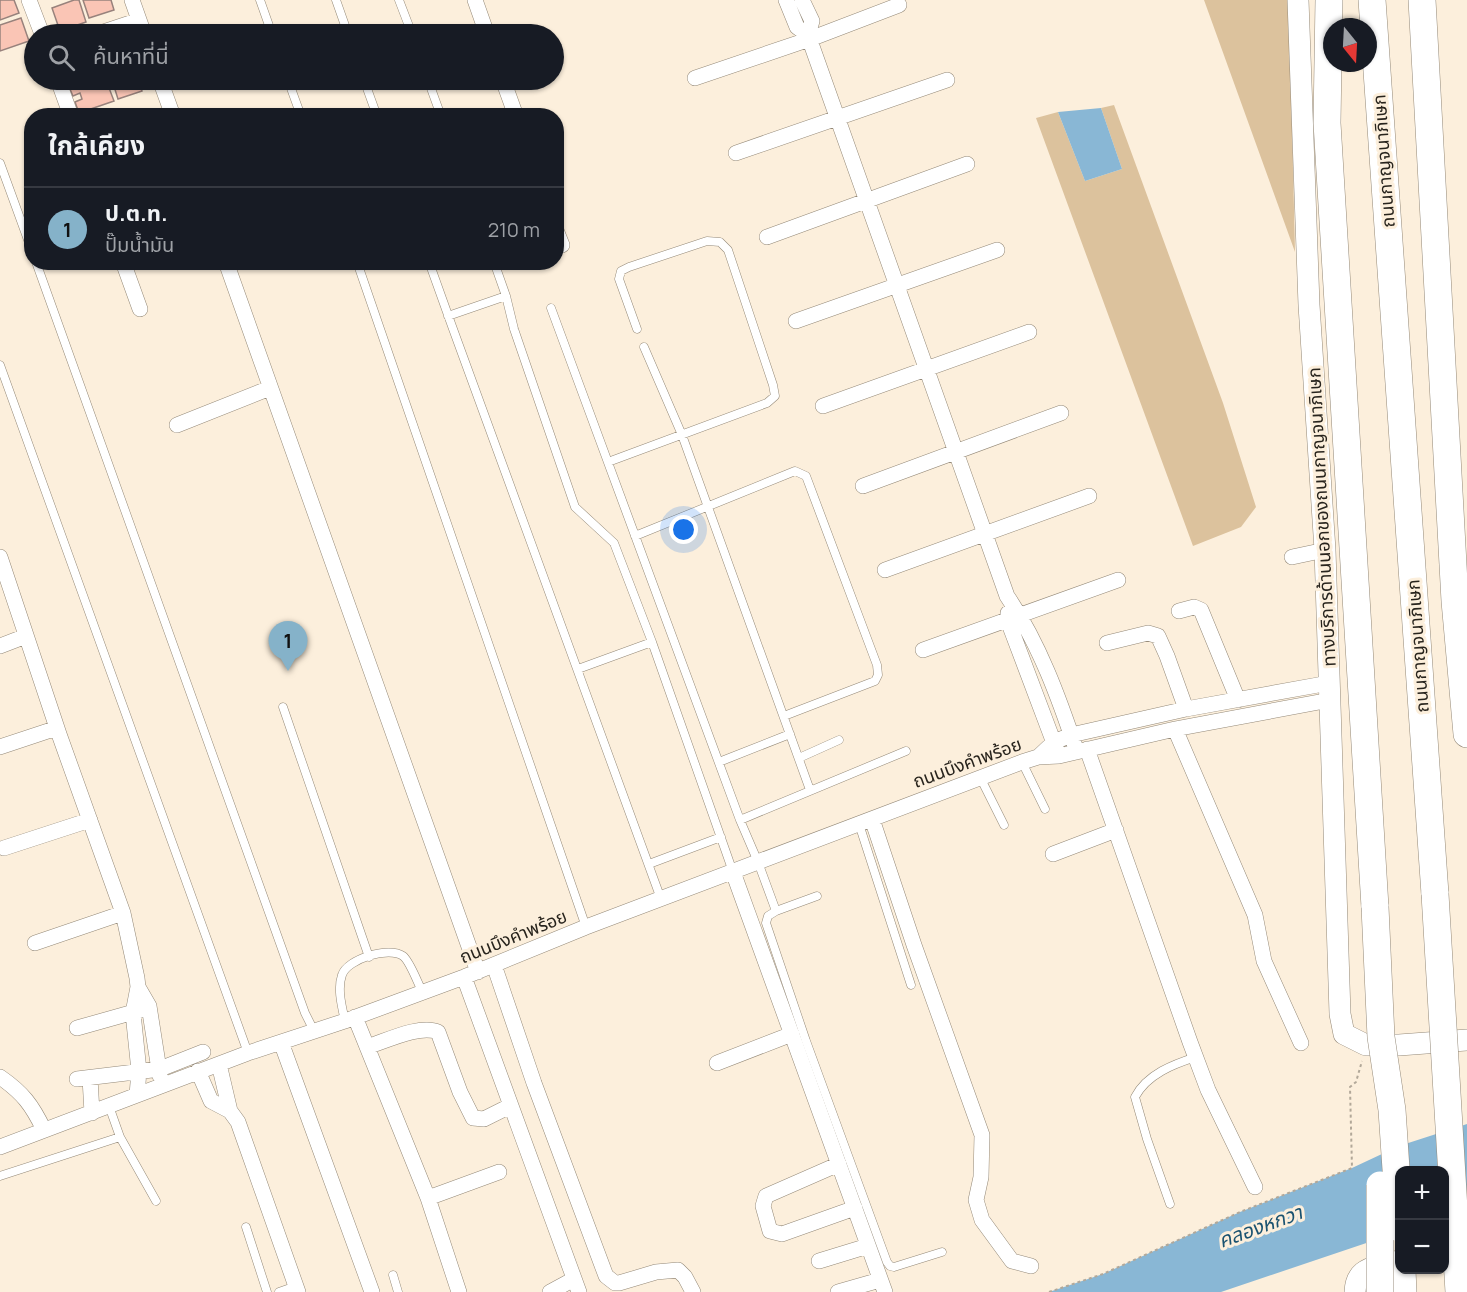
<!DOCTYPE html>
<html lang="th">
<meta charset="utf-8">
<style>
:root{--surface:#171b24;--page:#242831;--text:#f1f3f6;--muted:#9ea1a6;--line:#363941;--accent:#85b2c9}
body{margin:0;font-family:Manrope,"Noto Sans Thai",sans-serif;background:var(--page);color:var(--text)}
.controls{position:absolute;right:18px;bottom:18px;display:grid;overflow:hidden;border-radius:12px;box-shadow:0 2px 4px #0004}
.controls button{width:54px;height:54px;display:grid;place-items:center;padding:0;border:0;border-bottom:2px solid var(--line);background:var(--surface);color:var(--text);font:30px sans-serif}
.compass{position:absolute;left:1323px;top:18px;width:54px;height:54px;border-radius:50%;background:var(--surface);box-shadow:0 2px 4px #0004;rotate:162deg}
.you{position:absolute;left:684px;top:530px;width:21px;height:21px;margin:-15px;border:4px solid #fff;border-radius:50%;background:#1a73e8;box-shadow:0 0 0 9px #1a73e833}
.badge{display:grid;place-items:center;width:39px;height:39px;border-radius:50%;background:var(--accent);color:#111;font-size:20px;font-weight:700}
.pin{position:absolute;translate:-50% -50px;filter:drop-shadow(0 2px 3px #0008)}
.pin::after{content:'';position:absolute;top:32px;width:21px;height:18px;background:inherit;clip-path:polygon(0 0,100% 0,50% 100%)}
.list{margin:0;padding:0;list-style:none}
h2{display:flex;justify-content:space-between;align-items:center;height:78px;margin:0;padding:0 24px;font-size:26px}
h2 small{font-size:20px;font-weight:400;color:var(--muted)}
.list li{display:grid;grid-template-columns:39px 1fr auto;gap:18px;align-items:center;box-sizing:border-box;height:84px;padding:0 24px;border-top:2px solid var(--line)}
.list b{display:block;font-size:22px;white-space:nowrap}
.list p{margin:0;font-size:20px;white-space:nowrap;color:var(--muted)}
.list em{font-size:20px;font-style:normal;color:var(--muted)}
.icon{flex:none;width:33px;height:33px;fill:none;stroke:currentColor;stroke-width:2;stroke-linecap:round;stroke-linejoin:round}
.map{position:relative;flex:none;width:1467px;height:1292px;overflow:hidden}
.search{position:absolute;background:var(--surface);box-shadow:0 2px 4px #0004;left:24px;top:24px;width:540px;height:66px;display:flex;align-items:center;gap:15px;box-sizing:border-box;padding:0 21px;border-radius:33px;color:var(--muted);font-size:22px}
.panel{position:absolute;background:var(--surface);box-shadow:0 2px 4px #0004;left:24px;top:108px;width:540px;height:162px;border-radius:24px}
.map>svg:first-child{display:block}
.green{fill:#dcc29d}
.water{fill:#89b7d5}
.building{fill:#fac5b5;stroke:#98827c;stroke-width:1.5}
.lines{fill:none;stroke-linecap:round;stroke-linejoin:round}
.lane-casing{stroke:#948978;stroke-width:9}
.street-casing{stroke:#948978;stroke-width:16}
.secondary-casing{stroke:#948978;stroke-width:22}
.highway-casing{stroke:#948978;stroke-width:28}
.path{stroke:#b2a899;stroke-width:2;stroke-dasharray:3 3;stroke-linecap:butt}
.lane{stroke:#fff;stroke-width:8}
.street{stroke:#fff;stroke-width:15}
.secondary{stroke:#fff;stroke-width:21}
.highway{stroke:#fff;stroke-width:27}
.highway-bridge-casing{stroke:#948978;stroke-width:28;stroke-linecap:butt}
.highway-bridge{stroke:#fff;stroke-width:27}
.labels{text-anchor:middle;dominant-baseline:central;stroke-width:6;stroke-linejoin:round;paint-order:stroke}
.street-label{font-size:18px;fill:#28241d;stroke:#fcefdc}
.water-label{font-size:20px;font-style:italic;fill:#1a5270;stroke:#fcefdc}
</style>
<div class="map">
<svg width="1467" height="1292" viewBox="0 0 1467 1292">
<rect width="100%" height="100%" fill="#fcefdc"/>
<path class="green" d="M1204 0H1289L1295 252Z
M1114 105 1223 403 1256 507 1241 527 1193 546 1036 118 1058 112 1085 181 1122 169 1101 108Z"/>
<path class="water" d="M1101 108 1122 169 1085 181 1058 112Z
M1467 1124V1209L1444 1170H1400L1399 1232 1221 1292H1049L1103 1274 1240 1212 1352 1168 1399 1146Z"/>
<path class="building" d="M0 0H14L19 13 0 20Z
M74 0H79L86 22 60 31 52 8Z
M83 0H111L114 10 89 18Z
M21 18 29 41 0 51V25Z
M106 80 114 101 79 113 75 102 82 99 80 93 73 96 69 87 79 83 81 88Z
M112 80H148L149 86 141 88 142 91 118 99Z"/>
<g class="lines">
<defs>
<path id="lane" d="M260 0 272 34
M336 0 348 34
M399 0 412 34
M288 80 301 116
M364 80 377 116
M428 80 441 116
M0 163 32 251
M36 262 305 1013 314 1031
M357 262 586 927
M429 262C505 475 584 687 661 899
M494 262 506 296 514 329 575 507 614 543 652 642 733 872
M551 308 740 820 758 862 776 911 768 916 766 923 806 1041 887 1262 890 1266 894 1267 942 1252
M448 316 506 296
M644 347 682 435 810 790
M0 365 248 1053
M608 462 767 403 775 396 773 385 728 250 720 242 707 241 629 267 621 271 619 279 637 329
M635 536 795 471 806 476 877 665 878 675 875 681 784 716
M578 669 652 642
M283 707 369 957
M799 758 839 740
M719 762 790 734
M1022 762 1045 809
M980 777 1004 825
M740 820 906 751
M859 824 911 985
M649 864 721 837
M776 911 817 896
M345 1021C342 1007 337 989 342 975 347 959 389 946 403 956 410 961 418 984 423 993
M109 1106 120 1137 156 1201
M0 1176 120 1137
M1170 1204 1147 1139 1135 1097C1147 1074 1174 1064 1196 1057
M246 1227 267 1292
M393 1275 398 1292
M279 1292 296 1286"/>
<path id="street" d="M29 0 42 34
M132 0 144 34
M475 0 487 34
M786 0 797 27 808 35
M802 0 812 21 808 35 1007 596C1039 643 1059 698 1077 752
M97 34 139 20
M695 78 810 39 899 5
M58 80 71 116
M160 80 173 116
M503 80 516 116
M736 153 947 80
M556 230 562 245
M767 237 967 164
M123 262 140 309
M226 262 478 972
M796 321 997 250
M823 406 1029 332
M177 425 270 388
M863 486 1061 413
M0 557 59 734 123 913 137 978 138 987 133 1013 139 1071 137 1095
M1292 557 1325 550
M885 570 1089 496
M1179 611 1194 607 1201 610 1238 700
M1008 613V621L1057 751
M1107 643 1148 633 1158 636 1167 656 1186 709
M0 646 26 636
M923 650 1118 580
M1175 729 1255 915 1264 961 1301 1043
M0 747 57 728
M1087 749 1190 1042 1208 1090 1255 1187
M1038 757 1054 742 1071 735 1186 709 1329 683
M872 819 914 945 982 1135 981 1177 976 1200 982 1220 1012 1261 1031 1266
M4 848 90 820
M1053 854 1116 830
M733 872 885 1292
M35 943 123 913
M494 965 534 1083 606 1276 615 1283H619L656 1272 678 1270 685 1277 693 1292
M464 977 579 1292
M138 987 149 1006 160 1076
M355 1017 428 1198 459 1292
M77 1028 141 1010
M281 1042 372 1292
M367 1047C386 1041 420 1024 438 1032L460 1092 473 1118 484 1119 510 1106
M717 1063 792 1034
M219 1064 230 1111 238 1122 298 1292
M198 1071 211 1101 230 1111
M0 1077C23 1093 32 1105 44 1130
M90 1078 92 1113
M77 1079 160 1069 203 1052
M0 1147 248 1053 345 1021 464 977 586 927 1022 762 1038 757 1059 756 1175 729 1330 700
M839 1164 766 1196 763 1206 770 1231 782 1234 855 1208
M428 1198 499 1172
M819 1261 868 1246
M550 1292 574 1279
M838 1292 880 1280"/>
<path id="secondary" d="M1298 0 1309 305 1325 550 1340 1014 1344 1034 1366 1045H1399L1467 1040
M1355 1292C1356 1268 1372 1268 1391 1261"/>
<path id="highway" d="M1329 0 1327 123 1375 907
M1372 0 1435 894
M1422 0 1455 601 1467 734
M1402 1270 1403 1292"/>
</defs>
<use href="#lane" class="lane-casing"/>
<use href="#street" class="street-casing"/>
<use href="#secondary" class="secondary-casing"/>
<use href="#highway" class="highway-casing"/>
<path class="path" d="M1049 1292 1103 1274 1240 1212 1352 1168 1350 1087 1356 1082 1362 1061"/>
<use href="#lane" class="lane"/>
<use href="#street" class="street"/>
<use href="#secondary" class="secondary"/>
<use href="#highway" class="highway"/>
<defs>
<path id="highway-bridge" d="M1435 894 1459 1292
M1375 907 1381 1037 1392 1110 1400 1228
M1380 1185V1292"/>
</defs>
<use href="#highway-bridge" class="highway-bridge-casing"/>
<use href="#highway-bridge" class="highway-bridge"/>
</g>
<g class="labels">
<g class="street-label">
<text transform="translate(1383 161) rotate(-94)">ถนนกาญจนาภิเษก</text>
<text transform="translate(1321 517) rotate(-93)">ทางบริการด้านนอกของถนนกาญจนาภิเษก</text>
<text transform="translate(1417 646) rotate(-94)">ถนนกาญจนาภิเษก</text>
<text transform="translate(967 762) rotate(-20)">ถนนบึงคำพร้อย</text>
<text transform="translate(513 936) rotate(-22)">ถนนบึงคำพร้อย</text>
</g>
<g class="water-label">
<text transform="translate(1260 1226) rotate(-20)">คลองหกวา</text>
</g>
</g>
</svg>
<div class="controls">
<button>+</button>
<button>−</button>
</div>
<svg class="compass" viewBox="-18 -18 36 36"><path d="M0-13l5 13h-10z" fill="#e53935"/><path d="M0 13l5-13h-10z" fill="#9ea1a6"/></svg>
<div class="you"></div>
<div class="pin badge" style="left:288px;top:671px">1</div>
<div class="search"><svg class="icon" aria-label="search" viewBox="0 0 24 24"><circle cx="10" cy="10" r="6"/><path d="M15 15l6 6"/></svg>ค้นหาที่นี่</div>
<section class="panel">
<h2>ใกล้เคียง<small></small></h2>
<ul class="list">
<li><span class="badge">1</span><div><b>ป.ต.ท.</b><p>ปั๊มน้ำมัน</p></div><em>210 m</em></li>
</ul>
</section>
</div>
